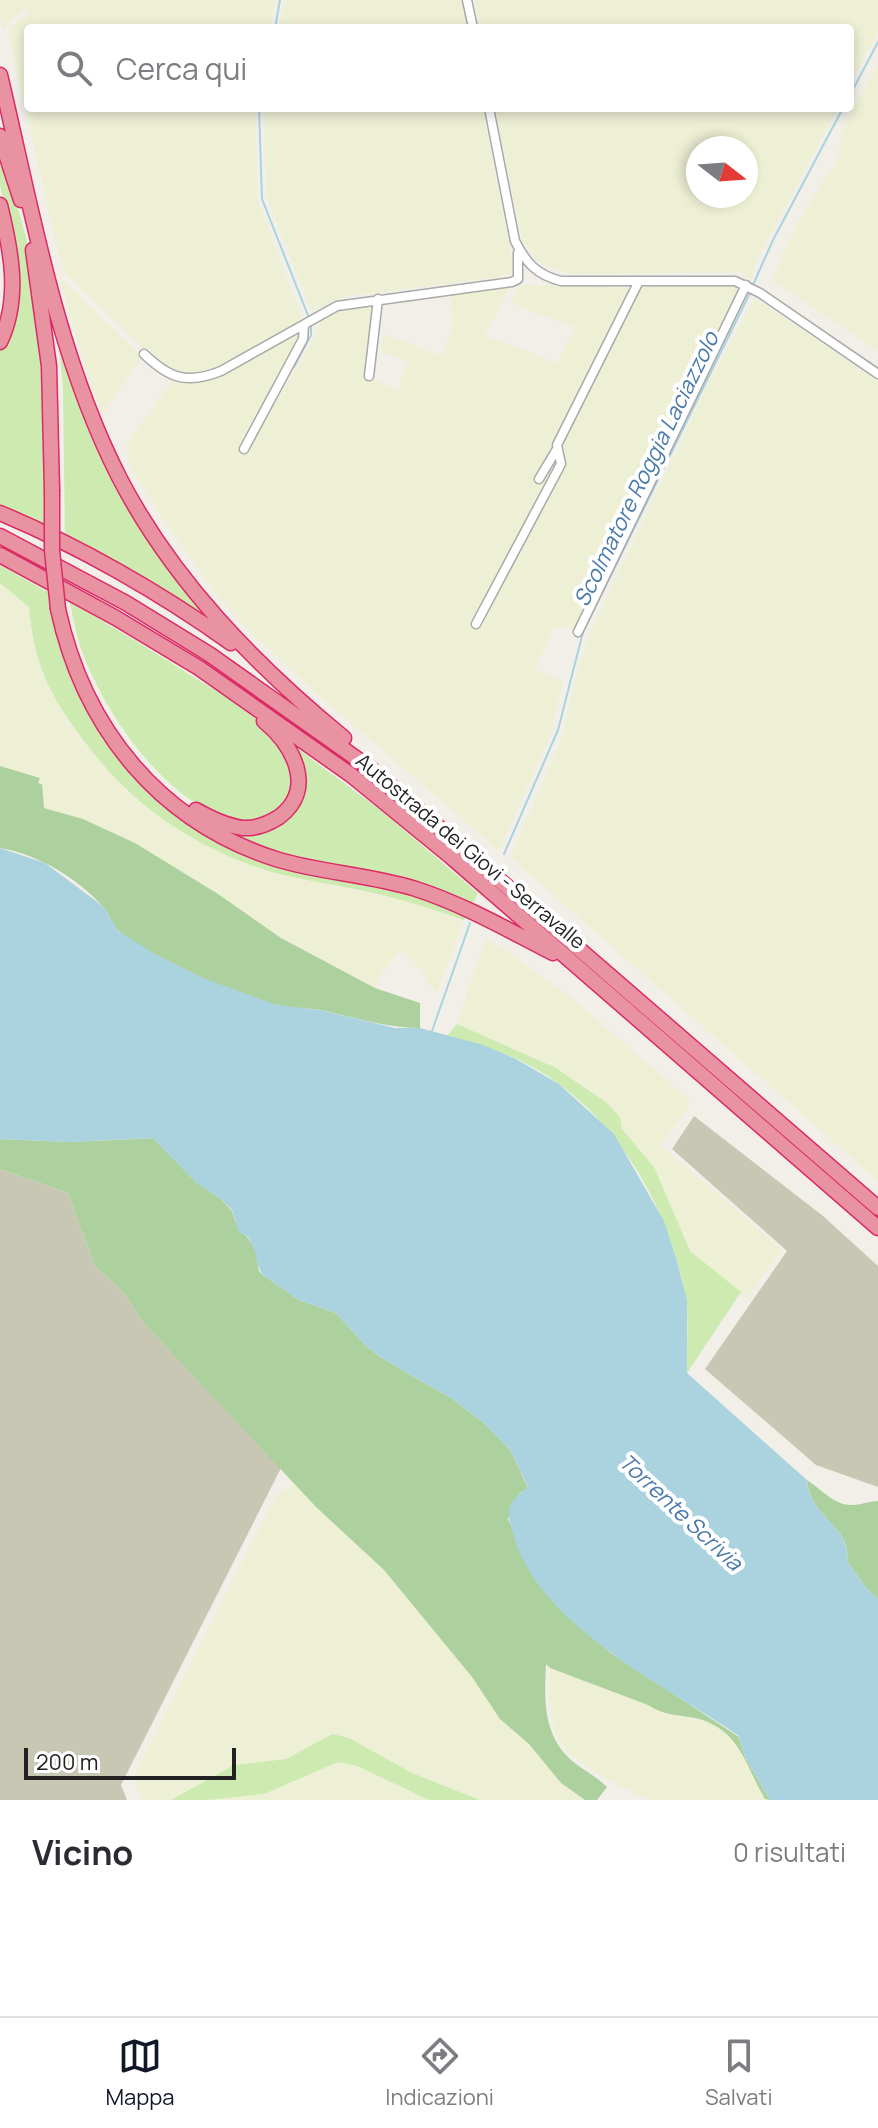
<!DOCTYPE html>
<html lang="it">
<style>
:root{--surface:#fff;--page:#f7f7f7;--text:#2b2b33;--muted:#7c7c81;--line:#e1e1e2;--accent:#111827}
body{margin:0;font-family:Manrope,sans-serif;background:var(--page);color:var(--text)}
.compass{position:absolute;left:686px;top:136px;width:72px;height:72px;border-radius:50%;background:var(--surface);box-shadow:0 4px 12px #0003;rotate:107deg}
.scale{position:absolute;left:24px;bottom:20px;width:212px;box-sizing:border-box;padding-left:8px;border:4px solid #222;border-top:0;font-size:22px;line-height:28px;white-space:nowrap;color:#222;-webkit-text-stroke:6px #fff;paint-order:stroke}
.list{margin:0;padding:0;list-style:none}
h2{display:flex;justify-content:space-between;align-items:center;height:104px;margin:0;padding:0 32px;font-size:34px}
h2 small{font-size:26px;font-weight:400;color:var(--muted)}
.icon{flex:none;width:44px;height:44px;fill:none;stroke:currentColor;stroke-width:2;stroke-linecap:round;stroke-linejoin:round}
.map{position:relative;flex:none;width:878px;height:1800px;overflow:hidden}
.search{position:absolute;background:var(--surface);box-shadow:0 4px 12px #0003;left:24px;right:24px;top:24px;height:88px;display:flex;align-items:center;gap:20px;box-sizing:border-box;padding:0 28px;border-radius:8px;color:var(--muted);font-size:30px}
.sheet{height:216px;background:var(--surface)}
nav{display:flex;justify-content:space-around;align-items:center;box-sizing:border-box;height:112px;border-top:2px solid var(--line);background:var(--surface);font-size:22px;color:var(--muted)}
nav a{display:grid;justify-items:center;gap:4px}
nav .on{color:var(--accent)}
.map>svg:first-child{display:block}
.construction{fill:#c7c7b4}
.farmland{fill:#eef0d5;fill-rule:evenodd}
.grass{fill:#cdebb0}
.forest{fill:#add19e}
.water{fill:#aad3df}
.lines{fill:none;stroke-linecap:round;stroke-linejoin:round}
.stream{stroke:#aad3df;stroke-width:2}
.minor-casing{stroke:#a9a9a9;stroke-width:11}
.motorway-casing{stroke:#dc2a67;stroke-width:17}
.minor{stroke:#fff;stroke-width:8}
.motorway{stroke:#e892a2;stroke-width:14}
.motorway-bridge-casing{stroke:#dc2a67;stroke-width:17;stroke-linecap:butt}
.motorway-bridge{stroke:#e892a2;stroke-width:14}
.labels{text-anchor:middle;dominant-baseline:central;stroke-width:8;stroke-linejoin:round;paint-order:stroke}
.street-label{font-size:20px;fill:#222;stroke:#fff}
.water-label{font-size:22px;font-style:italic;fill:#4a7aab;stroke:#fff}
</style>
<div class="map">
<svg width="878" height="1800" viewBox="0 0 878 1800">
<rect width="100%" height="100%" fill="#f2efe9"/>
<path class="construction" d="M694 1116 823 1216 878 1266V1487L816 1465 705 1369 787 1251 672 1149Z
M0 1169 68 1193 95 1266 125 1294 143 1322 281 1468 121 1785 127 1800H0Z"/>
<path class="farmland" d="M0 0H275L271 28H28V108H255L258 203 304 321 216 369 196 375H179L164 367 143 349 67 275 61 265 9 36 11 27 29 12 25 9 11 20 4 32 0 15Z
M286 0H463L468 28H278Z
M475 0H878V32L850 85V28H480Z
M878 63V351L772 280 793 232 823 180 838 162 841 132Z
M263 108H482L512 259 513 266 510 274 499 277 343 297 312 312 266 195Z
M495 108H838L755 264 752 280 739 272 572 274 545 266 536 260 522 240ZM746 148V196H698V148Z
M59 276 143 357 102 414 85 368Z
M641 283H728L740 287 577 628 555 627 535 668 563 682 551 733 499 851 316 693 248 630 218 596 165 523 129 465 126 445 169 385 178 381 196 380 300 334 285 366 242 438 251 444 307 351 322 319 338 309 375 303 370 378 397 390 408 362 380 351 384 334 442 356 452 330 450 293 511 285 485 335 558 363 574 327 510 303 519 285 632 287 551 449 564 465 559 448Z
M755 298 878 381V1181L510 857 562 738 576 675 590 632 711 378Z
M0 583 29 607 31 632 39 663 45 679 69 724 126 791 144 805 191 837 235 859 288 876 415 903 464 920 436 993 419 968 401 949 383 971 375 988 281 938 218 894 135 843 83 819 44 808 38 783 40 778 0 766Z
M487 938 567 994 689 1099 686 1112 660 1145 782 1249 747 1298 690 1251 654 1167 622 1129 620 1116 589 1089 556 1068 457 1024 472 976Z
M292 1485H297L316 1507 384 1570 472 1677 491 1706 507 1725 529 1744 561 1783 585 1800H480L412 1773 349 1738 332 1734 286 1759 234 1765 171 1800H144L141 1797 134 1781 135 1774 276 1495Z
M550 1668 648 1705 656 1710 701 1720 720 1728 736 1742 766 1800H648L606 1779 573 1757 555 1734 549 1699Z
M338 1762 357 1766 429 1800H209Z"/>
<path class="grass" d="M0 165C52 268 44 416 47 530L0 506V351L8 333 14 248 0 185Z
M58 332 81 402 205 614 65 539 63 389Z
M0 565 48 592 54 621 98 726 214 835 407 891 467 914 464 920C430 908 395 897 359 890 331 884 303 880 275 873 203 852 137 810 91 750 54 703 34 669 29 607L0 583Z
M70 603C113 626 154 652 195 678 218 692 245 707 265 726 293 752 311 812 259 820 253 821 246 823 241 822 172 810 111 722 86 662 78 643 74 623 70 603Z
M294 746 383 812 478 893 473 904 417 883 295 859 243 839 214 824 271 826 304 774Z
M457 1024 556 1068 606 1102 620 1117 622 1129 654 1167 690 1251 741 1292 687 1373C686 1345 690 1315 684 1288 665 1196 605 1099 517 1059 494 1049 470 1045 447 1036Z
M332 1734 349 1738 412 1773 480 1800H429L357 1766 338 1762 264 1794 209 1800H171L234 1765 286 1759Z"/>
<path class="forest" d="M0 766 40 778 38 783 42 784 44 808 83 819 135 843 218 894 281 938 375 988 420 1003V1028C387 1028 357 1018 325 1011 309 1007 292 1009 276 1005 231 994 158 961 121 933 112 926 111 916 104 908 78 878 39 855 0 848Z
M153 1138 197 1183 220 1198 232 1211 235 1221 255 1248 259 1271 263 1275 299 1300 336 1313 366 1346 382 1358 454 1400 484 1423 511 1451 528 1488 520 1493 508 1519 546 1594 576 1624 611 1653 739 1737 745 1757 770 1800 765 1799C744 1763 740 1729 695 1718 678 1715 662 1715 648 1705L550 1668 546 1664C544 1702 543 1739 576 1764 587 1772 598 1778 607 1787L597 1800H585L561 1783 529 1744 500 1719 472 1677 384 1570 316 1507 143 1322 125 1294 95 1266 68 1193 0 1169V1139L71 1142Z
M807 1480C821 1489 835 1506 852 1505 861 1505 869 1501 878 1501V1599L866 1588 847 1561C852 1526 810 1519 807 1480Z"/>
<path class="water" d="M0 848 45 863 96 901 105 909 118 931 155 954 203 978 276 1005 320 1010 395 1028H420L483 1045 516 1059 559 1084 614 1134 664 1221 677 1261 687 1300V1373L807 1480C810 1519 851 1525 847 1561L866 1588 878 1599V1800H770L745 1757 739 1736C667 1686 543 1628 515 1540 507 1513 503 1506 528 1487L511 1451 484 1423 454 1400 382 1358 366 1346 336 1313 299 1300 263 1275C254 1263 258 1248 245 1234L239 1233 232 1210 220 1198 197 1183 153 1138 71 1142 0 1139Z"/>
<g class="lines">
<path class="stream" d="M275 28 280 0
M850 95 878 42
M259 108 262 199 309 318
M753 285 773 240 843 108
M294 367 311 335V324
M504 854 558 730 583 632 751 291
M432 1031 470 923"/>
<defs>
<path id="minor" d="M467 0 473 28
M489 108 515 241C526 263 537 275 561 281H735L760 293 878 374
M144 354C169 378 186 385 221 371L337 306 512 282 518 279V253
M369 376 378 299
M244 449 303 339 304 325
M539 479 557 449
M476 624 561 464 557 445 639 281
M578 632 746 285"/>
<path id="motorway" d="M0 75C32 210 56 353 119 477 172 580 255 665 344 738
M0 136 21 200
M0 205C11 250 21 298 0 342
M33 250 49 366 52 490
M0 513C79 546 161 593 231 643
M0 536 126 603 209 654 370 768 878 1208
M0 555 116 618 199 668 351 775 450 856 878 1228
M58 609C84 729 160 823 279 860 324 873 371 875 416 889 465 905 508 930 553 953
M196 810C210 818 226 826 243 828 256 829 268 824 279 817 317 789 293 745 264 721"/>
</defs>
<use href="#minor" class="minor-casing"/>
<use href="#motorway" class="motorway-casing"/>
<use href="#minor" class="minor"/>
<use href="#motorway" class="motorway"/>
<defs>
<path id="motorway-bridge" d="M52 490V550L58 609"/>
</defs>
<use href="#motorway-bridge" class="motorway-bridge-casing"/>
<use href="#motorway-bridge" class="motorway-bridge"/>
</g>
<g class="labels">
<g class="street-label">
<text transform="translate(471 851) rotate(40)">Autostrada dei Giovi - Serravalle</text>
</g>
<g class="water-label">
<text transform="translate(646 469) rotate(-64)">Scolmatore Roggia Laciazzolo</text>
<text transform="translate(681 1512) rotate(43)">Torrente Scrivia</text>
</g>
</g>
</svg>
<svg class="compass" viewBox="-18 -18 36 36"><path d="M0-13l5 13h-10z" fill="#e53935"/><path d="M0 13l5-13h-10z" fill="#7c7c81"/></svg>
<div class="scale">200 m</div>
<div class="search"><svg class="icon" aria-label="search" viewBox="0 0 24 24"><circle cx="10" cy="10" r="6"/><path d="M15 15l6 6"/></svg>Cerca qui</div>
</div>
<section class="sheet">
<h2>Vicino<small>0 risultati</small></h2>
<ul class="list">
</ul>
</section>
<nav>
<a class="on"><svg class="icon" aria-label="map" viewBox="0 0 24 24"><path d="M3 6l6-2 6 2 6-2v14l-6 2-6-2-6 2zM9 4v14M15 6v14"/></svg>Mappa</a>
<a><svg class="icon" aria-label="directions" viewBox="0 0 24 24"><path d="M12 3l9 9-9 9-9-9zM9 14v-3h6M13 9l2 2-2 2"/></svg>Indicazioni</a>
<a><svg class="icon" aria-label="saved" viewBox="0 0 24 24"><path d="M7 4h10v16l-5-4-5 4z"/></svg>Salvati</a>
</nav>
